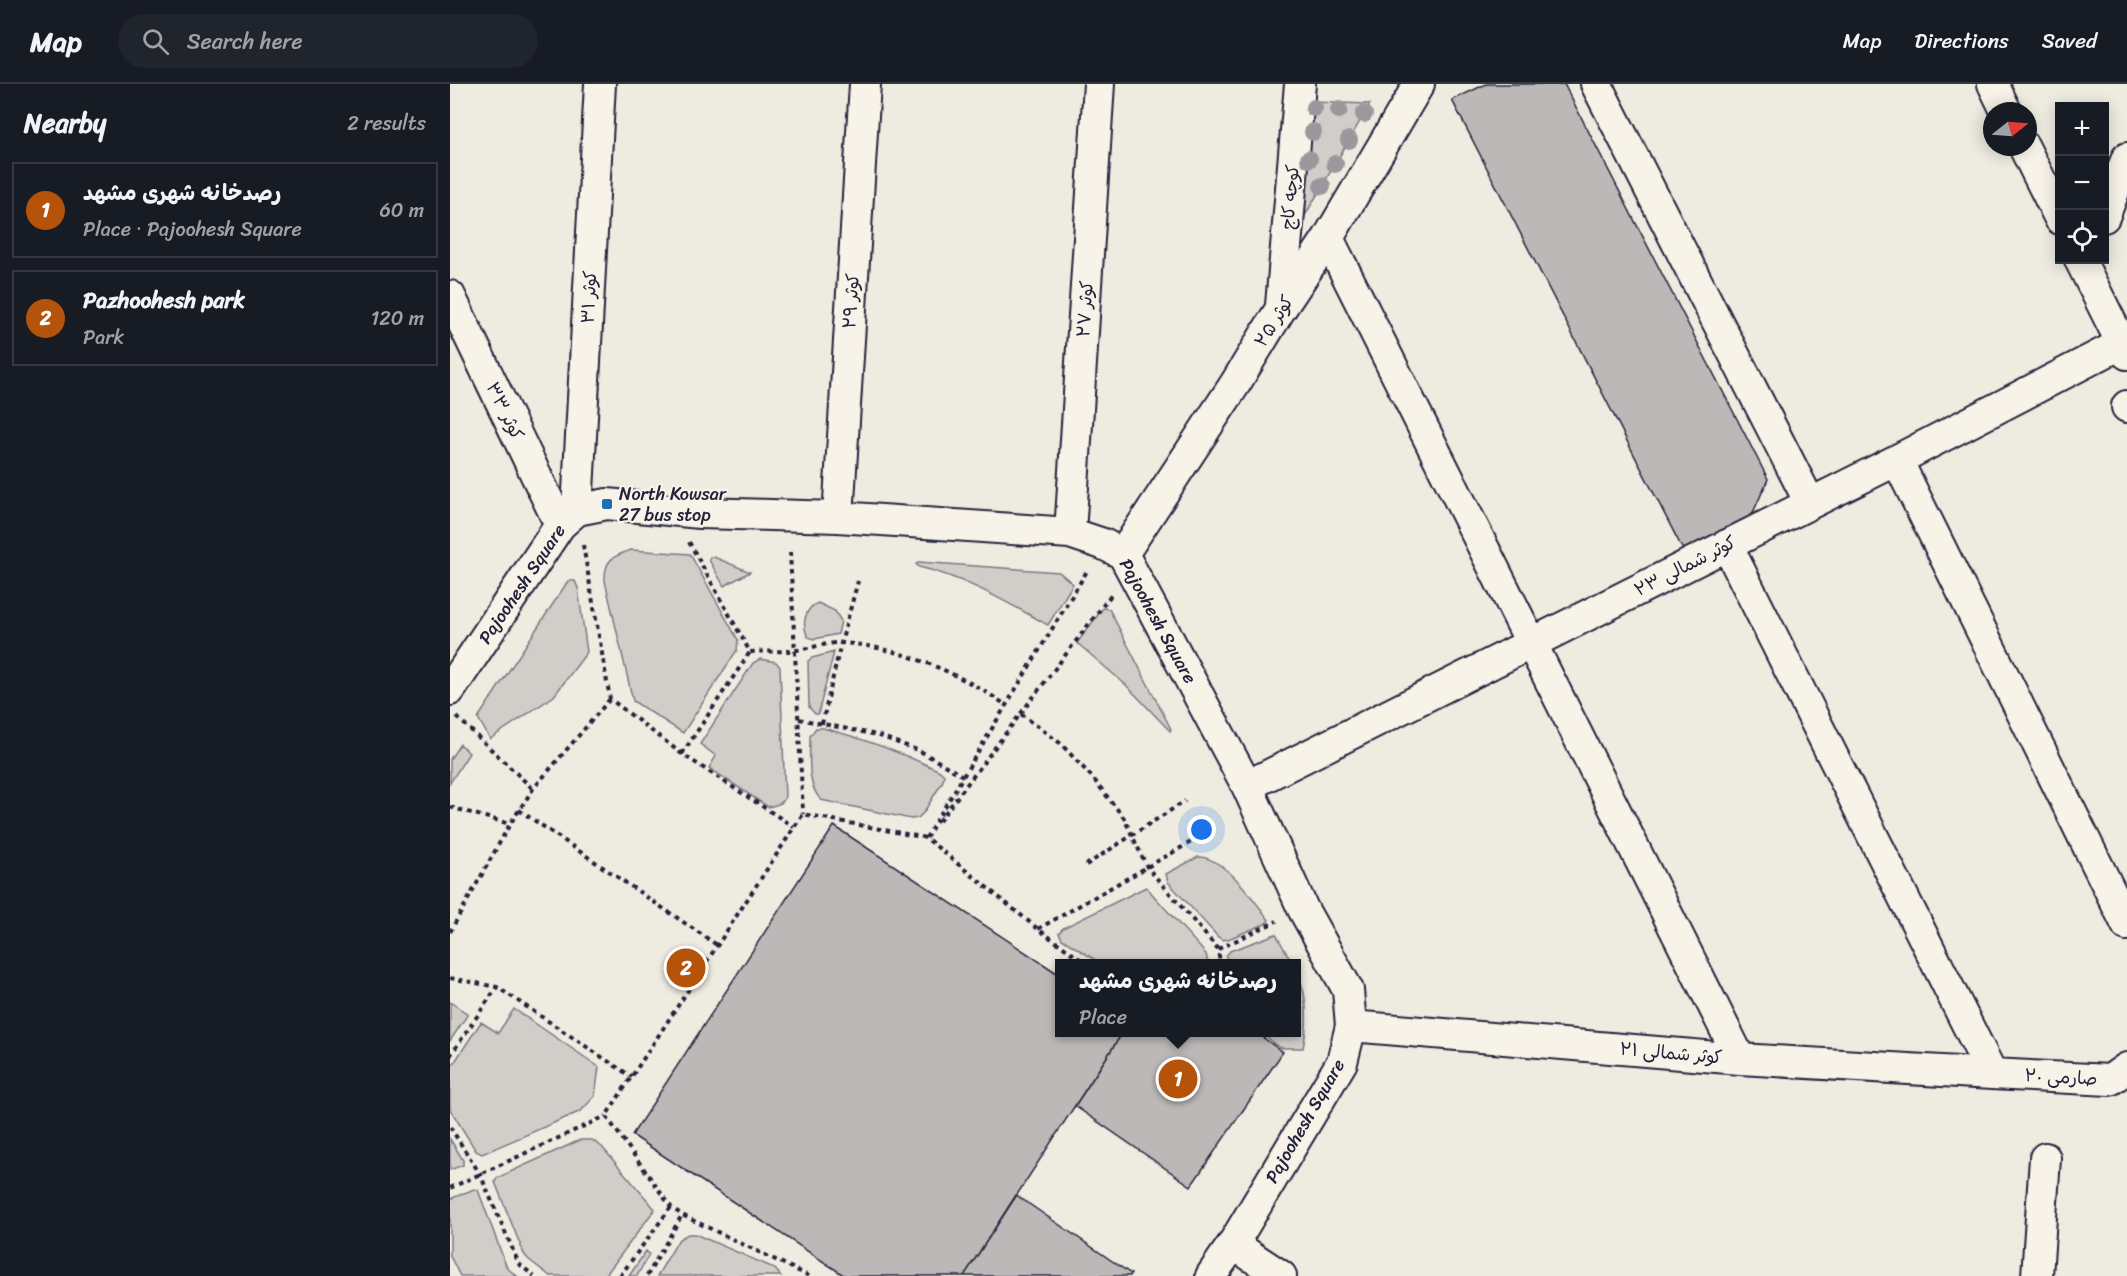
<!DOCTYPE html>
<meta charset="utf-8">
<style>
:root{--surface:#171b24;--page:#20242c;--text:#f1f3f6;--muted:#9ea1a6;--line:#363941;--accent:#b45309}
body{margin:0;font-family:Sriracha,"Playpen Sans Arabic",sans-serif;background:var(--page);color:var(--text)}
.controls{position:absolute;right:18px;top:18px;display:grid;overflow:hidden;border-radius:0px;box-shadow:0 3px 15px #0003}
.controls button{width:54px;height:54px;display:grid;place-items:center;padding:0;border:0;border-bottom:2px solid var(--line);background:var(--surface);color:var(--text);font:30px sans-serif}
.compass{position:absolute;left:1533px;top:18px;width:54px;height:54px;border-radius:50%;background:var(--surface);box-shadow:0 3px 15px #0003;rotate:73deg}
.you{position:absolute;left:752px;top:746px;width:21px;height:21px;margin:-15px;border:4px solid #fff;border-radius:50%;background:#1a73e8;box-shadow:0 0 0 9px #1a73e833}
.badge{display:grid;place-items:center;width:39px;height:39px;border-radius:50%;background:var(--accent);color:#fff;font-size:20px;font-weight:700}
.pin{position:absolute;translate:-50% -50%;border:3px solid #fff;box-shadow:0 2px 6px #0006}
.popup{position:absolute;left:605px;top:875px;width:246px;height:78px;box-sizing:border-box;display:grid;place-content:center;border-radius:0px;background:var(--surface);filter:drop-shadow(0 2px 4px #0005);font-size:20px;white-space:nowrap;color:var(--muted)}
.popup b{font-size:22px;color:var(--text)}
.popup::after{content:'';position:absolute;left:50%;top:100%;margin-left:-12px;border:12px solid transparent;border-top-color:var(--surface)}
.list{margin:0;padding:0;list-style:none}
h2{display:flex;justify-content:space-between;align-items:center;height:78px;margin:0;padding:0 24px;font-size:26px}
h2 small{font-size:20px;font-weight:400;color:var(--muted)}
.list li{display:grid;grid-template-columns:39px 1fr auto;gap:18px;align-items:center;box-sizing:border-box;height:96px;margin:0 12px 12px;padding:0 12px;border:2px solid var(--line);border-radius:0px}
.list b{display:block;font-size:22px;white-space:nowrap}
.list p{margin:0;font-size:20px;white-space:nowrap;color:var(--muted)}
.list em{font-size:20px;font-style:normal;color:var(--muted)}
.icon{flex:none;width:33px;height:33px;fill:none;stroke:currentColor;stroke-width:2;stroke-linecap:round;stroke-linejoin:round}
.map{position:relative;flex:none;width:1677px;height:1192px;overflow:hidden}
header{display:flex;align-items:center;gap:36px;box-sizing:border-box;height:84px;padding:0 30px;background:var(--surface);border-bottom:2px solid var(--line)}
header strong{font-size:28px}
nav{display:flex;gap:33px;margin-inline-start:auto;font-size:21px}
.search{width:420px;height:54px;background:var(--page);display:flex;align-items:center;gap:15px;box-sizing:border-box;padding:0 21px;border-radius:33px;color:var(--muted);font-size:22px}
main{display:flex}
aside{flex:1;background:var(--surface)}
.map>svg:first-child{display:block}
.green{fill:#d1cdc9;stroke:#7a7882;stroke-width:1.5}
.building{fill:#bbb8b7;stroke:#22223b;stroke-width:1.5}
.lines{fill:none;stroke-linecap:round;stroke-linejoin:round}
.minor-casing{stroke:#22223b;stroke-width:34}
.path{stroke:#22223b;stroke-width:4;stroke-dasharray:4.5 4.5;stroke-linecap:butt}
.minor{stroke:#f7f3e8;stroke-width:30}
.tree{fill:#9b989d}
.poi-dot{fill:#1f6fb2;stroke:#f7f3e8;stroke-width:2}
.labels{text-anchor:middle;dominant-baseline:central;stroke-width:4.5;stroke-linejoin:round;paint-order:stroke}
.street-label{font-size:18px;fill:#22223b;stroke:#f7f3e8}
.poi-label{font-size:18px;fill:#22223b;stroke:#f7f3e8;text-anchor:start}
</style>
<header>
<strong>Map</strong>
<div class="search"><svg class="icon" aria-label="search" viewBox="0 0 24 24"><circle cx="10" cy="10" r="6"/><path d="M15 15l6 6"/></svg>Search here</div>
<nav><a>Map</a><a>Directions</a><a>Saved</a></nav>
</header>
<main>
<aside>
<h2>Nearby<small>2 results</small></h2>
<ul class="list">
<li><span class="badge">1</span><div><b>رصدخانه شهری مشهد</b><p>Place · Pajoohesh Square</p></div><em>60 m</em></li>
<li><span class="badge">2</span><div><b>Pazhoohesh park</b><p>Park</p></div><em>120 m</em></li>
</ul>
</aside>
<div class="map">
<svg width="1677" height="1192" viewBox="0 0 1677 1192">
<rect width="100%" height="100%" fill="#eeebe1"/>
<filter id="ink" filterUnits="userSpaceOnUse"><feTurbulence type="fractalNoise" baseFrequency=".0167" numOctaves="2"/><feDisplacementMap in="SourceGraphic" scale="12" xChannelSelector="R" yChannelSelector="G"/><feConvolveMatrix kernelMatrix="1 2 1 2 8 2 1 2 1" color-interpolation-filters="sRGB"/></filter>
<g filter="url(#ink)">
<path class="green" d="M860 18 920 20 846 147Z
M181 466 240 470 288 556 287 566 233 649 183 617 155 497C154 476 163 472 181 466Z
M260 473H264L300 488 274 502 259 476Z
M468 478 609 488 623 500 598 541C556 518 516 494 469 483L466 480Z
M118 497H125L128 504 137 568 104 612 40 655 28 634Z
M368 519 385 527 391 537 388 550 364 555 358 553C351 540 355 524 368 519Z
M653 524 659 525 721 645 720 647 676 601 627 559Z
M384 568 368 630H365L359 623 358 577 362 574Z
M310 575 326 578 330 583 335 713C333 721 325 721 318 723L259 684 266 672 250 660 303 579Z
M366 644H373C416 655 450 668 490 687L494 691 493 697 474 728 468 734 461 735 371 716C356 700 360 673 360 652Z
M10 660 19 669 0 699V675Z
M748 773C775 773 804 816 819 836L815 840 778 855 773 856 768 853 718 798 716 790Z
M696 803 756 870 758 879H650L612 855 609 849 613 844Z
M826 850 842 879H777L776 872 780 867Z
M847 889C859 913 858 939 853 964H831L811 949 846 948Z
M0 918 18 930 0 957Z
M64 925 149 983 145 1012 131 1027 32 1070 26 1067 0 1025V985L31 938 48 949Z
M0 1055 13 1076V1081L0 1086Z
M130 1056H142L152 1063 205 1125 155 1192H100L78 1175 74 1170 45 1098 47 1094Z
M24 1105 28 1106 57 1184 67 1192H10L0 1172V1115Z
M238 1150H245L324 1184 331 1192H207L229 1155Z
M196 1167 199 1170 187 1192H179Z"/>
<path class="building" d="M1036 0H1114L1318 395 1302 431 1233 466 1002 16Z
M384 742 610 891V948H673L514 1192H395L182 1051Z
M673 948H805L833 968 741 1102 625 1022Z
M566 1111 681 1190 680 1192H514Z"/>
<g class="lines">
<defs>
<path id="minor" d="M1146 0 1360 419
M1543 0 1556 27
M1574 63 1610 135
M1654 133 1677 74
M878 154 1290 975
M1630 176 1677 270
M0 212 110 441
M831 221 850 0
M1677 322V323
M1447 376 1677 841
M127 426 150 0
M388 433 415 0
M620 449 649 0
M1277 461 1542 990
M673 470 785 300 830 226 878 154 969 0
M0 606 110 441 127 426 157 420 250 429 388 433 620 449 653 460 673 470 797 702 853 825 898 906 901 942 892 978 783 1160 761 1192
M797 702 1447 376 1671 260
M901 942 1290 975 1542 990 1660 996 1677 984
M783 1160 831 1192
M1587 1192 1595 1074"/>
</defs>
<use href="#minor" class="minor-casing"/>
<path class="path" d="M239 458 300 568C316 567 332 568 347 566 362 564 378 558 393 559 450 563 509 589 556 621
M133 461 160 615 232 670 344 743
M340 468 353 730
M571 630 610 659 642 693 674 734 697 783 768 865 770 880
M7 633 83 705
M349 635 427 651 470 667 513 692
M372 640 391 559 408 497
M232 670 300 568
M0 723 60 740
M69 726 267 861
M489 737 661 511
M476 754 637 487
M636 781 735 717
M588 845 764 745
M0 848 60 740 83 705 160 615
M768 865 827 837
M0 894 47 903 182 993
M0 972 47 903
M0 1043 30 1090 69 1180 84 1192
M0 1104 156 1032
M170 1192 221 1123
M197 1192 232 1131
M359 1192 232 1131 221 1123 156 1032 353 730 476 754 588 845 637 880"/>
<use href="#minor" class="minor"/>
</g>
<g class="tree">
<circle cx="864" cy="24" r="9"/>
<circle cx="889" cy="26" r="9"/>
<circle cx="914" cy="30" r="9"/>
<circle cx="863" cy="48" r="9"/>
<circle cx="899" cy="56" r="9"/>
<circle cx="859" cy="75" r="9"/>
<circle cx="885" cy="80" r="9"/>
<circle cx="872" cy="102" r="9"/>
</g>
</g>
<rect class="poi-dot" x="151" y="414" width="12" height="12" rx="3"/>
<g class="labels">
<g class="street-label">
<text transform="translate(840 113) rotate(-85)">کوچه کاج</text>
<text transform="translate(139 213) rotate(-87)">کوثر ۳۱</text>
<text transform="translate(401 217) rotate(-86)">کوثر ۲۹</text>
<text transform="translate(635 225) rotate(-86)">کوثر ۲۷</text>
<text transform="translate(824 237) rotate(-58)">کوثر ۲۵</text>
<text transform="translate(55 327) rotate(64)">کوثر ۳۳</text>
<text transform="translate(1235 482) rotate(-27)">کوثر شمالی ۲۳</text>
<text transform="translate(72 500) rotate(-56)">Pajoohesh Square</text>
<text transform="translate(708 537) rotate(61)">Pajoohesh Square</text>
<text transform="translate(1221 969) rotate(5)">کوثر شمالی ۲۱</text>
<text transform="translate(1611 993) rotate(3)">صارمی ۲۰</text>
<text transform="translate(855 1037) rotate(-60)">Pajoohesh Square</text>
</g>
<g class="poi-label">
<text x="169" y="410">North Kowsar<tspan x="169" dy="21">27 bus stop</tspan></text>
</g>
</g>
</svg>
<div class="controls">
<button>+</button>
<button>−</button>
<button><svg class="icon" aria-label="locate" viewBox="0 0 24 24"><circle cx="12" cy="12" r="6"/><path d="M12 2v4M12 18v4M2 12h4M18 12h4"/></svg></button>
</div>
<svg class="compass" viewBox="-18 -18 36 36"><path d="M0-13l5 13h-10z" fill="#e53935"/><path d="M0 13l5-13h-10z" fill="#9ea1a6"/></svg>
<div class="you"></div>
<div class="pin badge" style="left:728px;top:995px">1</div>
<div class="popup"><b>رصدخانه شهری مشهد</b>Place</div>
<div class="pin badge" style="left:236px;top:884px">2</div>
</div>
</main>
